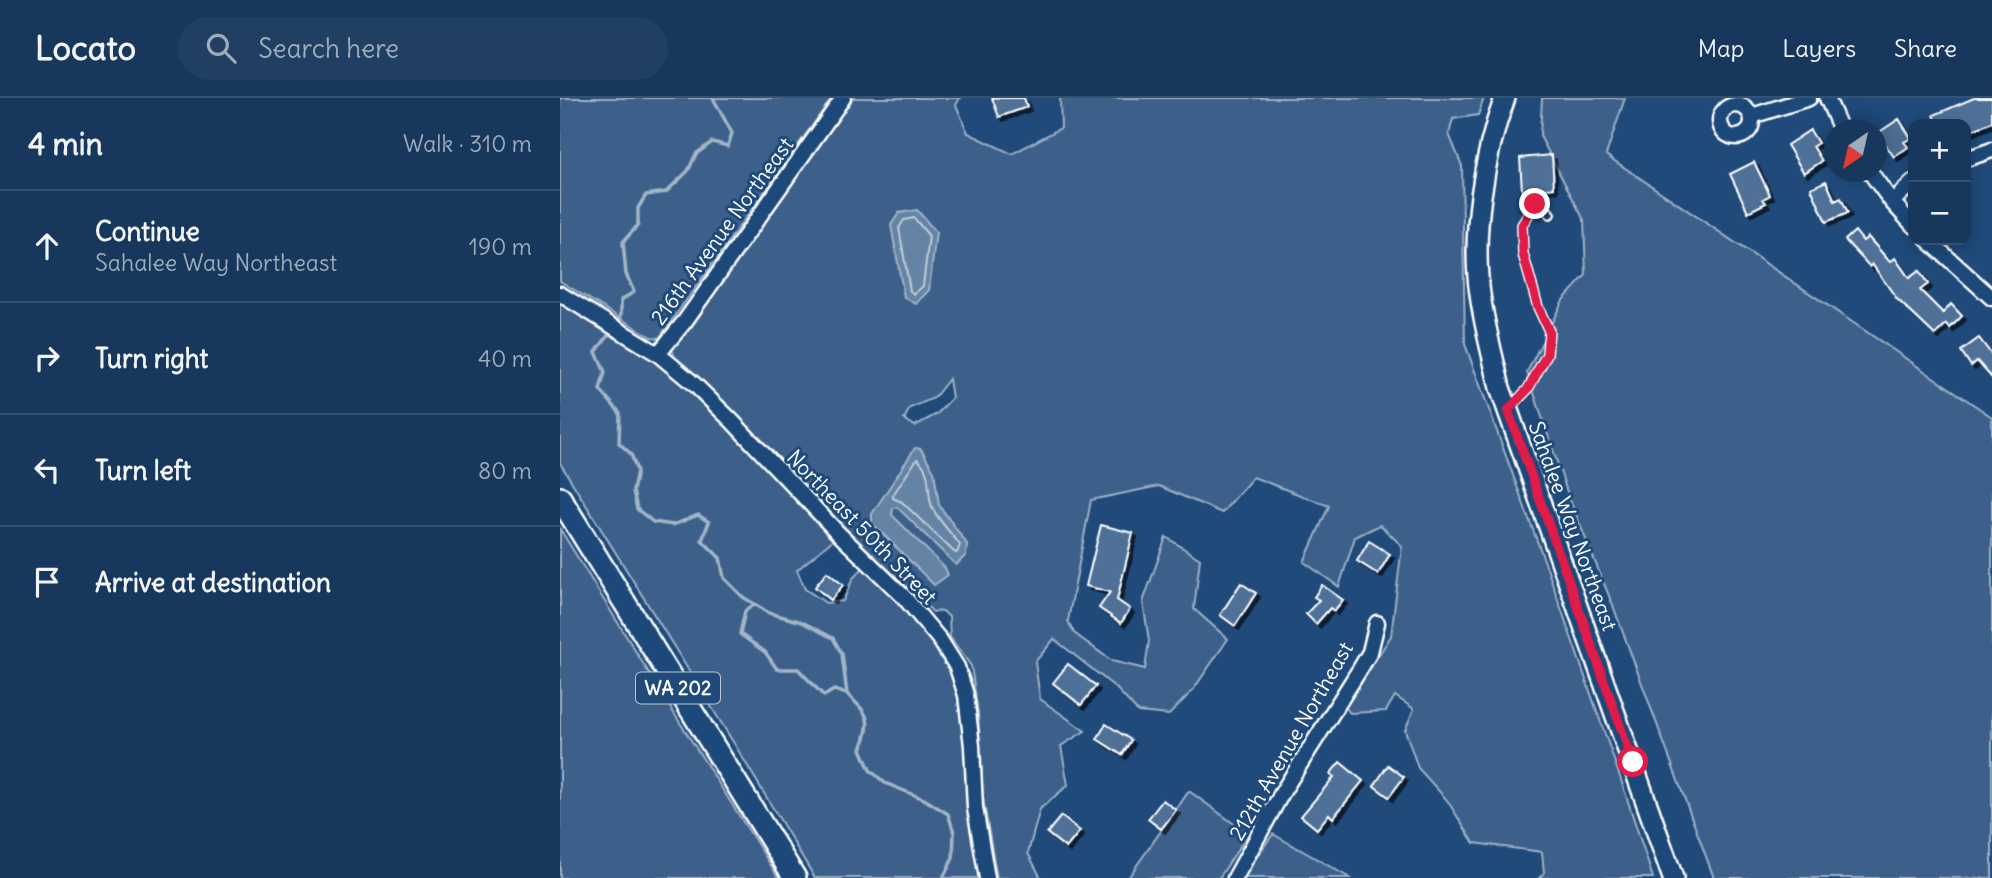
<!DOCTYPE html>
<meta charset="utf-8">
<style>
:root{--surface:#17385c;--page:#203f62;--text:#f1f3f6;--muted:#9eacbb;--line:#365272}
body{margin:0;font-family:Delius,sans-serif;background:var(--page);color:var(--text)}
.controls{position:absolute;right:21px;top:21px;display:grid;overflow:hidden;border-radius:14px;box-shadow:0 4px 18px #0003}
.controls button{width:63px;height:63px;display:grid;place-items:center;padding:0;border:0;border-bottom:2px solid var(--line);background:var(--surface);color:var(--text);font:35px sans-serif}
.compass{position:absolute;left:1264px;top:21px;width:63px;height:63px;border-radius:50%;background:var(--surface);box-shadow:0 4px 18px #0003;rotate:214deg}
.stop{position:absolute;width:21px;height:21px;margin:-16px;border:5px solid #e11d48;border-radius:50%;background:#fff}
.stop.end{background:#e11d48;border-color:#fff;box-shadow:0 2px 7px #0008}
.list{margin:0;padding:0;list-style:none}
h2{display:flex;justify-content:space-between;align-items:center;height:91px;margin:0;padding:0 28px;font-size:30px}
h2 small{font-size:23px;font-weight:400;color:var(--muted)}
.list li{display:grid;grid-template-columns:46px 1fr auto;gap:21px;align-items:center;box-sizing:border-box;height:112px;padding:0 28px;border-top:2px solid var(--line)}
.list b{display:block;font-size:26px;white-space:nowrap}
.list p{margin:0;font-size:23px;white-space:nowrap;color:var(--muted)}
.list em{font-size:23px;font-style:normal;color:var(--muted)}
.icon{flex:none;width:38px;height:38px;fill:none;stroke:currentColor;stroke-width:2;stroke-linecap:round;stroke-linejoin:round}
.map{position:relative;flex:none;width:1432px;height:780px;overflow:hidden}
header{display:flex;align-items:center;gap:42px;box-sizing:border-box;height:98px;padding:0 35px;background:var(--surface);border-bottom:2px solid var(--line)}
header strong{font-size:33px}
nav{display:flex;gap:38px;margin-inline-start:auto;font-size:24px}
.search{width:490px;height:63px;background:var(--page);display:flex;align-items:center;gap:18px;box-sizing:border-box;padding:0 24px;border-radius:38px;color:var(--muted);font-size:26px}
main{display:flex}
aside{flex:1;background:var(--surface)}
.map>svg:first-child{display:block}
.green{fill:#3c618b;stroke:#9eb0c5;stroke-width:2;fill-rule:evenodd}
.water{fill:#6583a4;stroke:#a3b5c8;stroke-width:2}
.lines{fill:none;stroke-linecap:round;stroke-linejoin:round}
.shore{stroke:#c1cddb;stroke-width:2}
.stream{stroke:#a3b5c8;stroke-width:3.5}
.building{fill:#507197;stroke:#fff;stroke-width:2;filter:url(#shadow)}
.lane-casing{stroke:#fff;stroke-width:12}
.street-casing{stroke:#fff;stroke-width:19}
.secondary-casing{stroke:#fff;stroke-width:24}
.primary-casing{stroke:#fff;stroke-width:26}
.lane{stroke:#1f4a7a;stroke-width:7}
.street{stroke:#1f4a7a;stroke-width:14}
.secondary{stroke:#1f4a7a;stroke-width:19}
.primary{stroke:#1f4a7a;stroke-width:21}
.route{stroke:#e11d48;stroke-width:9}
.labels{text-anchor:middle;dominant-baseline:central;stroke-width:6;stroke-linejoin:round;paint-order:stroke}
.shield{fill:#1f4a7a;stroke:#bcc9d7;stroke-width:2}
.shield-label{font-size:19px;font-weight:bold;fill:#fff}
.street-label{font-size:21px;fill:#fff;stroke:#1f4a7a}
</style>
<header>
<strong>Locato</strong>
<div class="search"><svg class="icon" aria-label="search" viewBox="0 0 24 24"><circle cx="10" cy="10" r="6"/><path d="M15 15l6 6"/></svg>Search here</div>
<nav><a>Map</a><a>Layers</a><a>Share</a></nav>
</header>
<main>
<aside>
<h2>4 min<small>Walk · 310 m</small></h2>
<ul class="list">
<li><svg class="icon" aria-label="ahead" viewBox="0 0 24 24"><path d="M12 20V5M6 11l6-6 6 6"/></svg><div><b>Continue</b><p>Sahalee Way Northeast</p></div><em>190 m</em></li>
<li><svg class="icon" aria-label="right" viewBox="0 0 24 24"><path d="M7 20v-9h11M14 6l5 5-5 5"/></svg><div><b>Turn right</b></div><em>40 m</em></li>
<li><svg class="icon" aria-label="left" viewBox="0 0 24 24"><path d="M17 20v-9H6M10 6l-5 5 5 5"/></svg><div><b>Turn left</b></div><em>80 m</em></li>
<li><svg class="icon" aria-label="arrive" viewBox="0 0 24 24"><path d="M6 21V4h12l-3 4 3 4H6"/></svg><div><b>Arrive at destination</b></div></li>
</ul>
</aside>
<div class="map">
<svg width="1432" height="780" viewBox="0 0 1432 780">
<defs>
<filter id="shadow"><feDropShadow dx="4" dy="4" stdDeviation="0" flood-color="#0009"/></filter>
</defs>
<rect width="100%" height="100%" fill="#1f4a7a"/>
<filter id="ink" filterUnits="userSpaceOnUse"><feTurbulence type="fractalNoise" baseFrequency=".0143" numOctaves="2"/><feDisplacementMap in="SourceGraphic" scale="14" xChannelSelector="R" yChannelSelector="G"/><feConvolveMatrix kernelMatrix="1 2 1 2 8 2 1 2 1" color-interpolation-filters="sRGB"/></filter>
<g filter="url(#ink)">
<path class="green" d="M0 0H272L99 240 91 239 0 183Z
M290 0H400L396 7 408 35 452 56 501 30 500 0H924L918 17 893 21 889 36 902 68 905 246 987 470 1061 682 1093 780H979L984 775 982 754 914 745 887 702 858 670 845 632 854 611 835 598 826 613 790 615 785 609 831 538 842 448 820 427 795 439 779 489 744 464 769 408 693 379 662 415 599 388 531 402 508 523 514 535 552 563 585 571 589 543 583 504 606 439 640 461 634 511 668 541 633 592 609 617 578 614 556 590 494 541 475 564 480 601 525 633 501 648 508 687 480 711 468 755 481 780H437L423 700 418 614 411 568 390 539 389 519 383 513 373 514 267 413 188 330 115 260 112 251ZM389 281 392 300 377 316 355 328 344 321 350 310 374 300Z
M982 0H1065L1046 57 1432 319V780H1154L1052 505 1009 400 967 274 1003 202 1026 177 1024 122 980 38Z
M0 204C32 224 65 241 95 264 162 315 216 380 273 442L237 472 245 491 266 505 283 503 293 480 304 469C336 501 379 538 395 581 398 589 399 599 401 608L423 780H255L175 647 0 365Z
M0 431 110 609 219 780H0Z
M629 693 688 736 659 780H568Z
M713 736 790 780H682Z"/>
<path class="water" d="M357 112 376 134 369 192 356 206 344 199 331 127 339 115Z
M355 350 361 351 374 373 379 407 407 446 406 457 396 467 337 409 333 410 332 417 385 470 388 477 374 487 312 425V416Z"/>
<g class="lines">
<path class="shore" d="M354 120 369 138 363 188 354 196 350 193 339 130 344 122Z
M357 361C373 373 366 393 372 409 377 421 392 436 400 447L397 455 394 454 342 404 333 400V397Z"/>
<path class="stream" d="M56 226 61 218V202L74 194 66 176 63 144 78 127V110L86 97 106 94 128 73 136 56 152 44 168 48 172 35 153 0
M52 232 36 254 45 274 40 292 60 315 59 345 71 356 77 373 73 393 77 411 93 424 113 427 138 417 149 424 142 442 160 460 164 480 183 499 209 515 242 524 273 540 282 556 287 596C309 617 313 621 301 651L310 672 325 685 364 701 388 716 394 734 393 760 383 780
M195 506 185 513 180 536 205 554 217 571H238L264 598 274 592 287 596"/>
</g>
<path class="building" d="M432 0H464L467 9 439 19Z
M1414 0H1432V24L1406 35V26H1378L1374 17Z
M1339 21 1351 40 1344 44 1348 49 1334 59 1318 35Z
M1250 32 1258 45 1253 48 1262 63 1244 75 1227 47Z
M992 57 994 90 962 93 960 60Z
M1194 64 1210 97 1203 101 1206 105 1188 114 1170 76Z
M1266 83 1275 103 1281 100 1288 115 1266 124 1251 90Z
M1295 133 1303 143 1308 139 1330 164 1335 160 1349 180 1359 173 1368 186 1360 192 1383 215 1391 206 1402 218 1390 230 1386 226 1375 237 1337 201 1312 166 1310 169 1285 142Z
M1419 240 1432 257V280L1417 263 1411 268 1401 253Z
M541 427 573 435 557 502 570 511 561 525 539 510 550 494 526 488Z
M809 443 830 456 818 476 797 463Z
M267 474 283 487 271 502 255 489Z
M681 485 696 495 675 528 660 517Z
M762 487 783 502 774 513 770 510 756 526 746 516 759 502 754 499Z
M508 566 536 588 521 607 493 585Z
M546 626 571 642 562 657 537 641Z
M780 664 803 683 773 720 769 716 757 731 741 718 774 679 770 676Z
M828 667 844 679 829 699 814 688Z
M603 702 616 712 601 731 588 721Z
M501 718 520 733 506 750 487 735Z"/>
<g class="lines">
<defs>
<path id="lane" d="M951 309 968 291 987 256 989 233 978 209 963 156 962 127 975 106H983L990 116"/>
<path id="street" d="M1267 0 1281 32
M1160 23a16 16 0 1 1 32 0a16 16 0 1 1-32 0Z
M1192 18 1249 0
M1406 61 1432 52
M1310 74 1332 104 1353 127
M1332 104 1353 84
M1368 142 1432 200
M0 196 98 256 134 286 172 323 279 436 344 499 380 542 397 569 406 597 412 648 415 710 427 780
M98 256 125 223 283 0
M675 780 723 693 800 571 810 554 817 525"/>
<path id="secondary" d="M945 0C924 55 911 137 920 196 924 227 933 259 940 290L1113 780"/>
<path id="primary" d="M0 400 235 780"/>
</defs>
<use href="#lane" class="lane-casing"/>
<use href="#street" class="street-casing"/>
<use href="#secondary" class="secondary-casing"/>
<use href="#primary" class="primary-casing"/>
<use href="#lane" class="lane"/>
<use href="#street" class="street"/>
<use href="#secondary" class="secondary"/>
<use href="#primary" class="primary"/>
</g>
</g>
<g class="lines" filter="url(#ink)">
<path class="route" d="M975 106 962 127 963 156 978 209 989 233 987 256 968 291 948 312 1073 664"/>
</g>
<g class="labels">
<rect class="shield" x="76" y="574.5" width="84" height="31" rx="5"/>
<g class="shield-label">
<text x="118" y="590">WA 202</text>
</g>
<g class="street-label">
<text transform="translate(162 133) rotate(-54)">216th Avenue Northeast</text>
<text transform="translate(1013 428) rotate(70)">Sahalee Way Northeast</text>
<text transform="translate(302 429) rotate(46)">Northeast 50th Street</text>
<text transform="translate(731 643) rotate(-60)">212th Avenue Northeast</text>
</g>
</g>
</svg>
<div class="controls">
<button>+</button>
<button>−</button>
</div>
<svg class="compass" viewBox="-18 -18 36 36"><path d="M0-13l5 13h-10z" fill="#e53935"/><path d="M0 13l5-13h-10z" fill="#9eacbb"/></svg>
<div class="stop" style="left:1073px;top:664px"></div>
<div class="stop end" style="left:975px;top:106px"></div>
</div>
</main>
